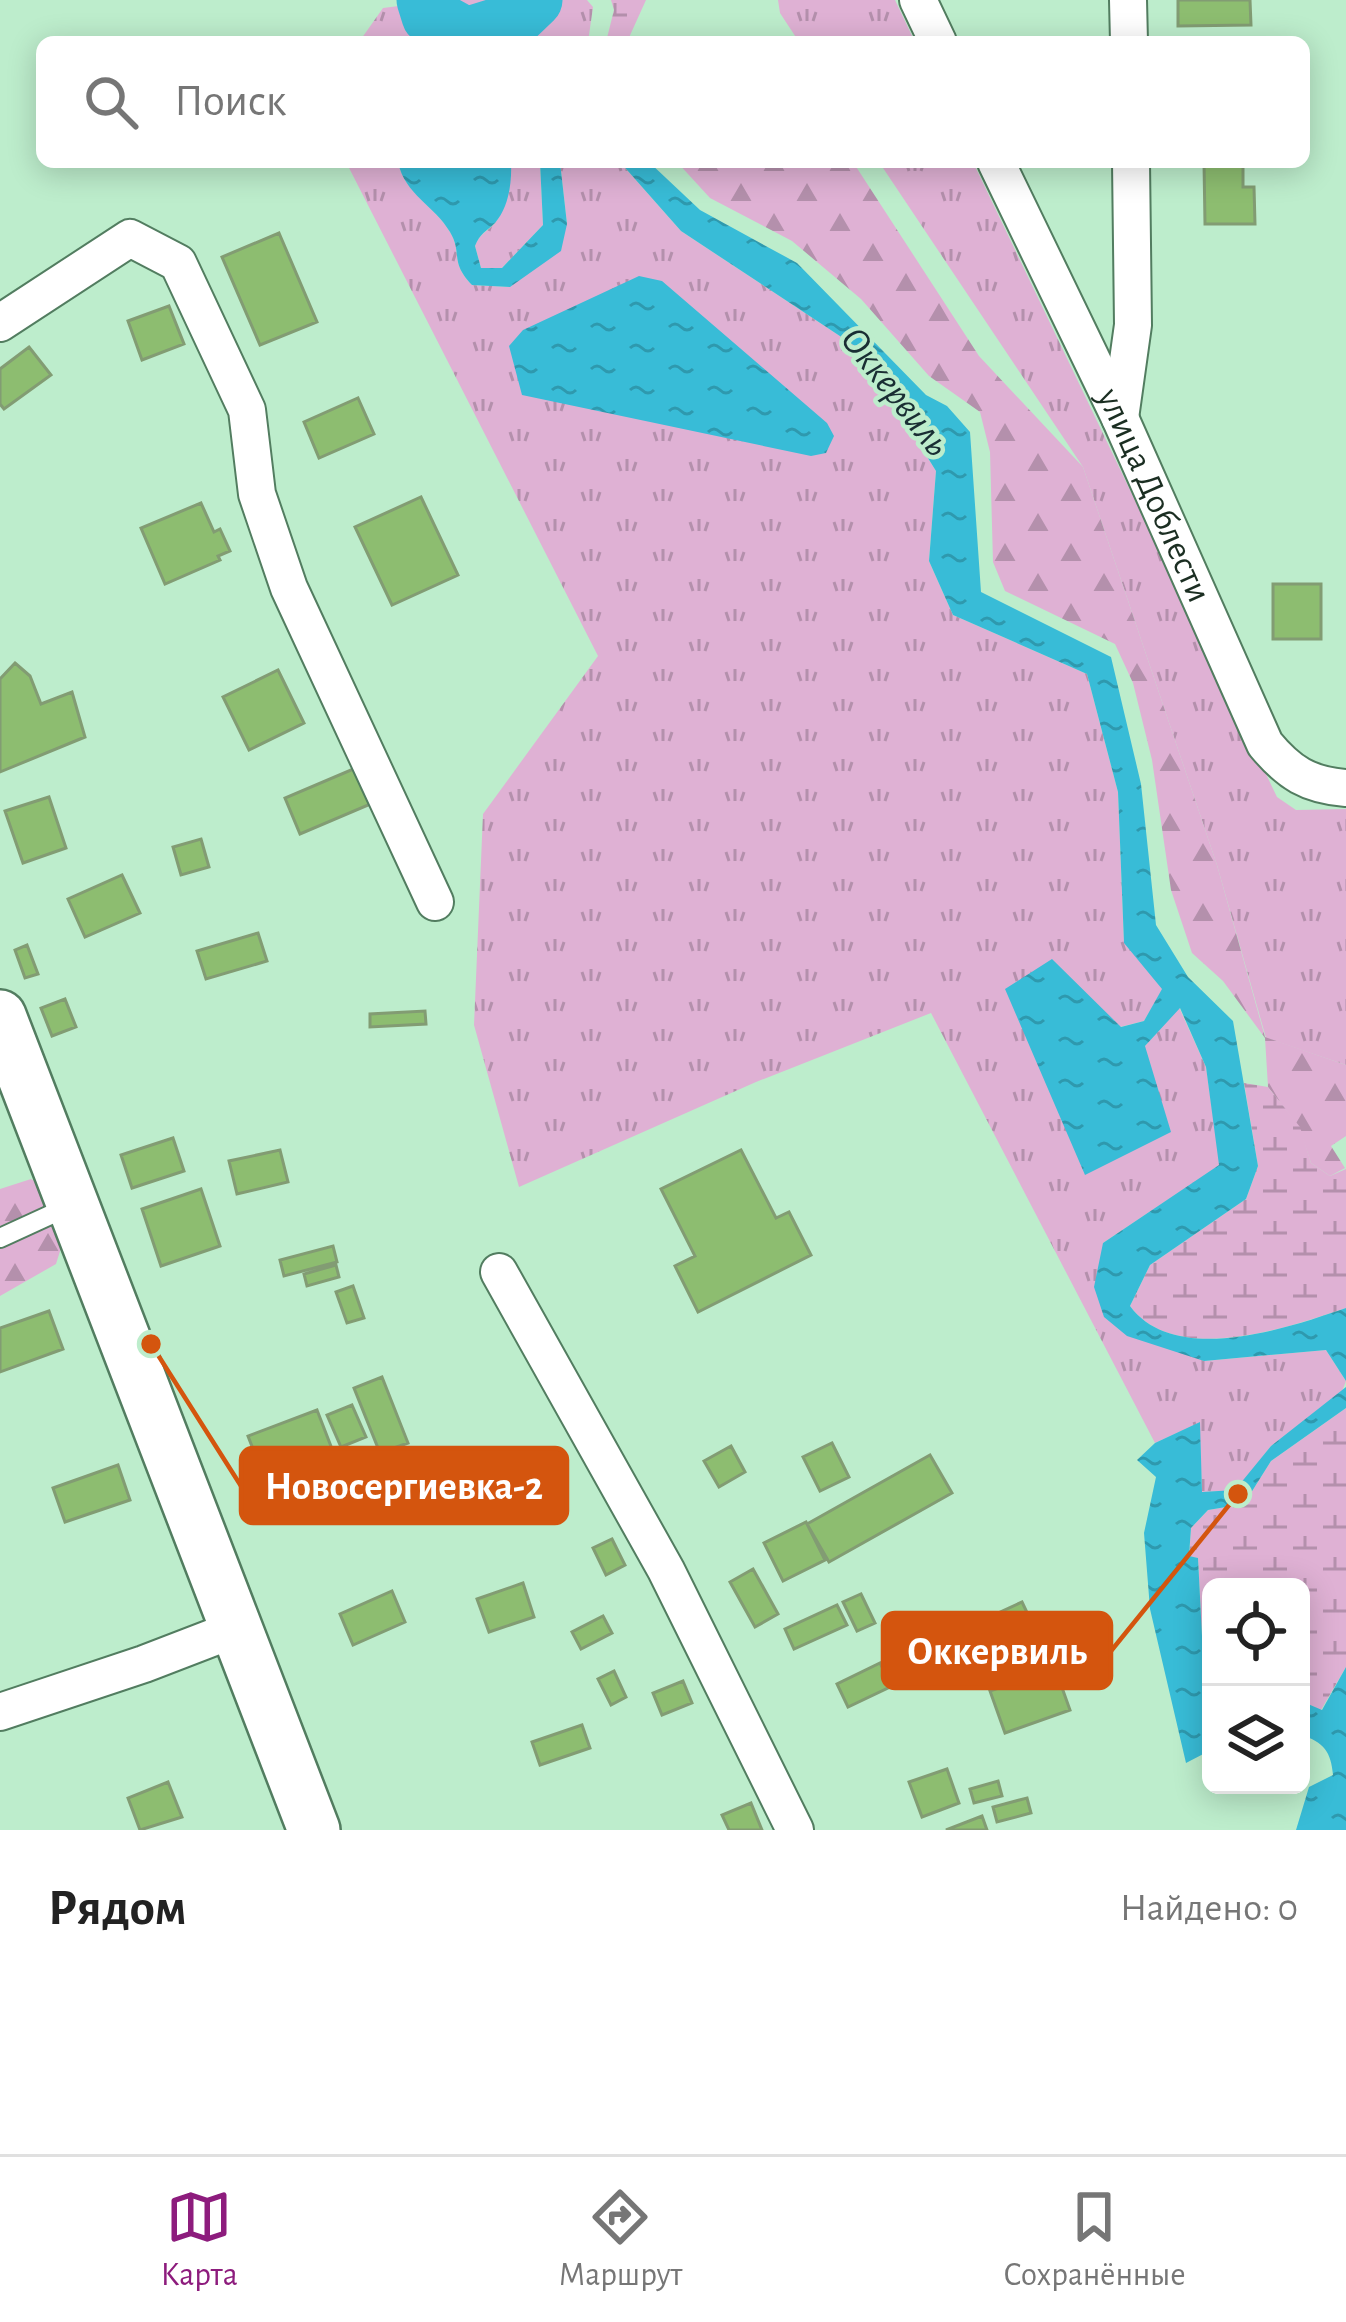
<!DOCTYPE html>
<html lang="ru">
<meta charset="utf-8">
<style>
:root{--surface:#fff;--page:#f6f6f6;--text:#222;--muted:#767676;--line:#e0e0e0;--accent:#8d1c7d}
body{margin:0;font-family:"Alegreya Sans",sans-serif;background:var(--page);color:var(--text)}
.controls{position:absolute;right:36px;bottom:36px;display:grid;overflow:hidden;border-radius:18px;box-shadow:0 6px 30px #0003}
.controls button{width:108px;height:108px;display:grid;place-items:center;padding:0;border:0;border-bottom:3px solid var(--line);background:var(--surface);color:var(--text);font:60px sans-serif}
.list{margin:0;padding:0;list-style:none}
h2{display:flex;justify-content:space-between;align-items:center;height:156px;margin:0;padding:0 48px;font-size:51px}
h2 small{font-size:39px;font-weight:400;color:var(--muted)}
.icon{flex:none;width:66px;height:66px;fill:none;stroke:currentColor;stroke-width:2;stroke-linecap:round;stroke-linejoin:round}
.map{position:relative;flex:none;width:1346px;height:1830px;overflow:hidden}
.search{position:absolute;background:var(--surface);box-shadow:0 6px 30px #0003;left:36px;right:36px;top:36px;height:132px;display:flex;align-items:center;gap:30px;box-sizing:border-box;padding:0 42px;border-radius:18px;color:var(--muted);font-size:45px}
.sheet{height:324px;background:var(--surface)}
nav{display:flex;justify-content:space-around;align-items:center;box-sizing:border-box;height:168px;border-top:3px solid var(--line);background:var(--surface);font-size:33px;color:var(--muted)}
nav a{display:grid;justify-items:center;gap:6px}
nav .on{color:var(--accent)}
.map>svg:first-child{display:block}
.grass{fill:url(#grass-tufts)}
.forest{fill:url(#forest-firs)}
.wetland{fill:url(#wetland-marsh)}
.water{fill:url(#water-ripples)}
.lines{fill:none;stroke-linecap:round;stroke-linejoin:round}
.river{stroke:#38bcd7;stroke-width:57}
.building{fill:#8dbd70;stroke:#829c73;stroke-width:3}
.lane-casing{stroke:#527d60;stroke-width:22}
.street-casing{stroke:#527d60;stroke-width:40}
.secondary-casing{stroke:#527d60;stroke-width:56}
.lane{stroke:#fff;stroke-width:18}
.street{stroke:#fff;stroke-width:36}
.secondary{stroke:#fff;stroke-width:51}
.labels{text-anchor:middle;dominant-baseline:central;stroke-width:9;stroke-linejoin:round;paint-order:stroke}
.street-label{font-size:36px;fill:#1b2e22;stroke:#bdedcc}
.water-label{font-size:39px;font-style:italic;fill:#192e33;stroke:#bdedcc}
.leader{fill:none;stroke:#d4550e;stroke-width:4.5}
.callout-dot{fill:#d4550e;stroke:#bdedcc;stroke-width:4.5}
.callout{fill:#d4550e;stroke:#d4550e;stroke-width:4.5}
.callout-label{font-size:39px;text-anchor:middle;font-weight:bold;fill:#fff}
</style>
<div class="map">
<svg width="1346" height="1830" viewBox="0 0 1346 1830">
<defs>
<pattern id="grass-tufts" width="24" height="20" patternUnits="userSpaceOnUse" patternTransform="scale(3)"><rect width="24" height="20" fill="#dfb1d4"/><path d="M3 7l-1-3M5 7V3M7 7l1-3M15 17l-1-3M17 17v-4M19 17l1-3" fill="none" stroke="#b490ac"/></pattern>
<pattern id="forest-firs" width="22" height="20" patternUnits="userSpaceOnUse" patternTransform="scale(3)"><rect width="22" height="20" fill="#dfb1d4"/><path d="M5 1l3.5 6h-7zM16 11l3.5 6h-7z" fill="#b490ac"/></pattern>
<pattern id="wetland-marsh" width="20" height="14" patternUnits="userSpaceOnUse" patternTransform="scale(3)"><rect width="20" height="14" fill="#dfb1d4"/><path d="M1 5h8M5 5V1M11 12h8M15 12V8" fill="none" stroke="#b490ac"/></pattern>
<pattern id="water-ripples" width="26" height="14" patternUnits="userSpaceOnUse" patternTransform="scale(3)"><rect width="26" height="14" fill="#38bcd7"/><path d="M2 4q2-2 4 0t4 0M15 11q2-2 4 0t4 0" fill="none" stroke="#2e99ae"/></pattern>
</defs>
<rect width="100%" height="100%" fill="#bdedcc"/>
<path class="grass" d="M547 0H587L593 7 588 42H486L505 39Z
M778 0H895L915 42H799L780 13Z
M414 4 413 39 419 42H359L383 8Z
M346 162H398C405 194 434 205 450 232 463 254 449 261 472 285L510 287 567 224 560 162H620L681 231 861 350 936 471 929 561 953 615 1087 674 1118 792 1124 942 1163 989 1144 1021 1120 1027 1052 960 1006 989 1145 1046 1179 1007 1206 1067 1220 1165 1103 1243 1104 1317 1204 1361 1326 1350 1346 1381 1341 1394 1271 1446 1236 1491 1202 1492 1199 1423 1155 1443 931 1013 756 1082 519 1187 474 1025 483 814 598 656Z
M511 162H540L543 225 502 268H481L475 246C480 233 486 233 495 223 506 210 512 178 511 162Z
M879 162H973L1277 797 1296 810 1346 809V1065L1266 1038 1217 865 1083 467Z"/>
<path class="forest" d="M677 162H853L979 356 1083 467 1217 865 1265 1037 1346 1065V1136L1331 1146 1345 1168 1330 1176 1311 1163 1299 1127 1268 1087 1265 1038 1223 981 1192 953 1171 890 1152 760 1133 683 1115 644 1005 591 993 562 990 452 980 412 929 376 861 299 792 241 710 198Z
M31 1179 44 1187 61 1248 56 1264 0 1296V1189Z"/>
<path class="wetland" d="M411 0H529L537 11C498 46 480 53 430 30L419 42 413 39 414 4Z
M611 0H646L627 42H606L614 10Z
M1244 1083 1268 1087 1300 1127 1311 1163 1330 1176 1346 1169V1308C1287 1328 1175 1367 1130 1306L1150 1265 1246 1199 1258 1166Z
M1346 1408V1667L1321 1710 1301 1701V1587H1211V1640L1202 1637 1198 1558 1189 1557 1191 1528 1208 1510 1238 1505 1249 1496 1271 1461Z"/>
<path class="water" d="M398 162H511C512 182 509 207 495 223 486 232 480 233 475 246L481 268H502L543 225 540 162H560L567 224 561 251 510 287 472 285C449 261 463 254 450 232 434 205 405 195 398 162Z
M620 162H649L700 210 797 263 926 395 947 406 970 432 981 592 1111 657 1141 784 1156 925 1188 977 1233 1021 1258 1166 1246 1199 1150 1265 1130 1306C1175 1367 1288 1328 1346 1308V1381L1326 1350 1204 1361 1127 1336 1104 1317 1094 1287 1103 1243 1219 1165 1206 1067 1180 1008 1145 1046 1171 1132 1085 1175 1005 989 1052 959 1121 1027 1144 1021 1162 989 1124 943 1118 792 1087 674 953 615 929 561 936 471 861 350 681 231Z
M639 276 662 281 827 423 834 436 826 453 811 456 522 395 509 346 523 330Z
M1346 1387V1408L1271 1461 1249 1496 1238 1505 1208 1510 1191 1528 1189 1556 1198 1558 1202 1636 1211 1640V1750L1186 1763 1150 1609 1144 1533 1156 1477 1137 1460 1155 1443 1200 1422 1202 1492 1235 1490 1271 1446Z
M1346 1667V1830H1296L1309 1787 1333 1775C1331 1752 1324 1742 1301 1735V1701L1322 1710Z"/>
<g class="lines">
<path class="river" d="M425 0 430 16 466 36 511 22 534 0"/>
</g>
<path class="building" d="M1178 0H1250L1251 25 1178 26Z
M1204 162H1243V187H1254L1255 224H1205Z
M279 233 317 322 260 345 222 257Z
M169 306 184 344 142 360 128 321Z
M29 347 51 375 4 409 0 404V369Z
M358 398 374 434 319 458 304 422Z
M421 497 458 575 392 605 355 527Z
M201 503 214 532 220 529 230 551 218 556 220 560 165 584 141 528Z
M1273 584H1321V639H1273Z
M15 663 30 676 41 704 72 692 85 737 0 772V679Z
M278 670 304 723 249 750 223 697Z
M358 767 373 803 300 834 285 798Z
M49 797 66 848 23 863 5 811Z
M201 839 209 867 181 875 173 847Z
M122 875 140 913 85 937 68 899Z
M258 933 267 961 206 979 197 951Z
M27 945 38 974 25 978 15 950Z
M65 999 76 1027 52 1036 41 1008Z
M425 1011 426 1024 370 1027V1014Z
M173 1138 184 1171 132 1188 121 1155Z
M280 1150 288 1182 237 1194 229 1161Z
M741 1150 776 1218 789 1212 811 1255 698 1312 675 1266 695 1256 661 1189Z
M201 1189 220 1246 161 1266 142 1209Z
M333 1246 337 1262 284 1276 280 1260Z
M336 1265 339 1277 307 1286 304 1274Z
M353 1286 364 1318 347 1323 336 1292Z
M49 1311 63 1349 0 1372V1328Z
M382 1377 408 1443 380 1453 354 1388Z
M352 1405 366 1437 341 1447 327 1415Z
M317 1410 332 1449 263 1475 248 1436Z
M832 1443 849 1477 820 1491 803 1457Z
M731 1446 745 1472 719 1487 704 1461Z
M930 1455 952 1493 829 1562 807 1524Z
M118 1465 130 1500 65 1522 53 1488Z
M806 1522 825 1560 783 1581 764 1543Z
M612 1539 625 1565 606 1575 593 1548Z
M753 1569 778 1614 755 1627 730 1582Z
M523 1583 534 1617 489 1632 477 1599Z
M392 1591 405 1622 353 1645 340 1614Z
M861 1594 875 1623 857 1631 843 1602Z
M1022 1602 1040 1640 1001 1658 983 1620Z
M837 1605 847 1625 794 1649 785 1629Z
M603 1616 612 1633 581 1649 572 1632Z
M880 1663 892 1686 848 1707 837 1684Z
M1055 1668 1070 1710 1005 1733 990 1691Z
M614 1671 626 1697 611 1705 598 1679Z
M683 1681 692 1703 662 1715 653 1693Z
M582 1725 590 1748 540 1765 532 1742Z
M947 1769 959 1803 922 1817 909 1782Z
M998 1781 1002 1796 974 1803 970 1789Z
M168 1782 182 1817 140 1830 128 1798Z
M1027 1798 1031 1813 997 1822 993 1807Z
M751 1803 762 1830H729L722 1815Z
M982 1816 987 1830H946Z"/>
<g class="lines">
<defs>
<path id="lane" d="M0 1238 72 1205"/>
<g id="street">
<path d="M918 0 938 42"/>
<path d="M1128 0 1129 42"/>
<path id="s1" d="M996 162 1120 418 1265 744C1289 773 1308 785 1346 788"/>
<path d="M0 323 130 238 178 263 247 410 257 494 289 588 435 902"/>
<path d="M1120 418 1133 325 1131 162"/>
<path d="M499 1272 666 1570 795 1830"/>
<path d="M0 1712 144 1664 235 1629"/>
</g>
<path id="secondary" d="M0 1016 314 1830"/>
</defs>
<use href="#lane" class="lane-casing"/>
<use href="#street" class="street-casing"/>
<use href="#secondary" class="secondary-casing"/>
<use href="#lane" class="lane"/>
<use href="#street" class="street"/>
<use href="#secondary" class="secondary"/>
</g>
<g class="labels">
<g class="street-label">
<text stroke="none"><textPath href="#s1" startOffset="369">улица Доблести</textPath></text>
</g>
<g class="water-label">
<text transform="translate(895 392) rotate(52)">Оккервиль</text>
</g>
</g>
<path class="leader" d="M151 1344L241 1486M1238 1494L1111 1651"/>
<g class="callout-dot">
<circle cx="151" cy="1344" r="12"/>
<circle cx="1238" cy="1494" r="12"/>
</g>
<g class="callout">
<rect x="241" y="1448" width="326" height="75" rx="12"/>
<rect x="883" y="1613" width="228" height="75" rx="12"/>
</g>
<g class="callout-label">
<text x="404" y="1499">Новосергиевка-2</text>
<text x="997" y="1664">Оккервиль</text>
</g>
</svg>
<div class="controls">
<button><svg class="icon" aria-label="locate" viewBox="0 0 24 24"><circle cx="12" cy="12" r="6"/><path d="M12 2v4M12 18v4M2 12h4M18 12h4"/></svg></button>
<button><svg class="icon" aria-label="layers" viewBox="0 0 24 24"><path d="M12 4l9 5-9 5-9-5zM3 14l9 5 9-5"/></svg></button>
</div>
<div class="search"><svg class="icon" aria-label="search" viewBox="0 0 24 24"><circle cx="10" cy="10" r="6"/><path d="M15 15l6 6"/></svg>Поиск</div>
</div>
<section class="sheet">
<h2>Рядом<small>Найдено: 0</small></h2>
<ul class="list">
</ul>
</section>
<nav>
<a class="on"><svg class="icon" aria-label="map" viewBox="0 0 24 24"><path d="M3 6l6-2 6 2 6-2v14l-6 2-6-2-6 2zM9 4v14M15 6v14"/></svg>Карта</a>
<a><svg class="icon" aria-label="directions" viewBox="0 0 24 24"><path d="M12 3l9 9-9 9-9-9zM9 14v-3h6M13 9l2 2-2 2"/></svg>Маршрут</a>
<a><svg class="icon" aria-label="saved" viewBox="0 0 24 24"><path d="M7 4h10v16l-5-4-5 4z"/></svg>Сохранённые</a>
</nav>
